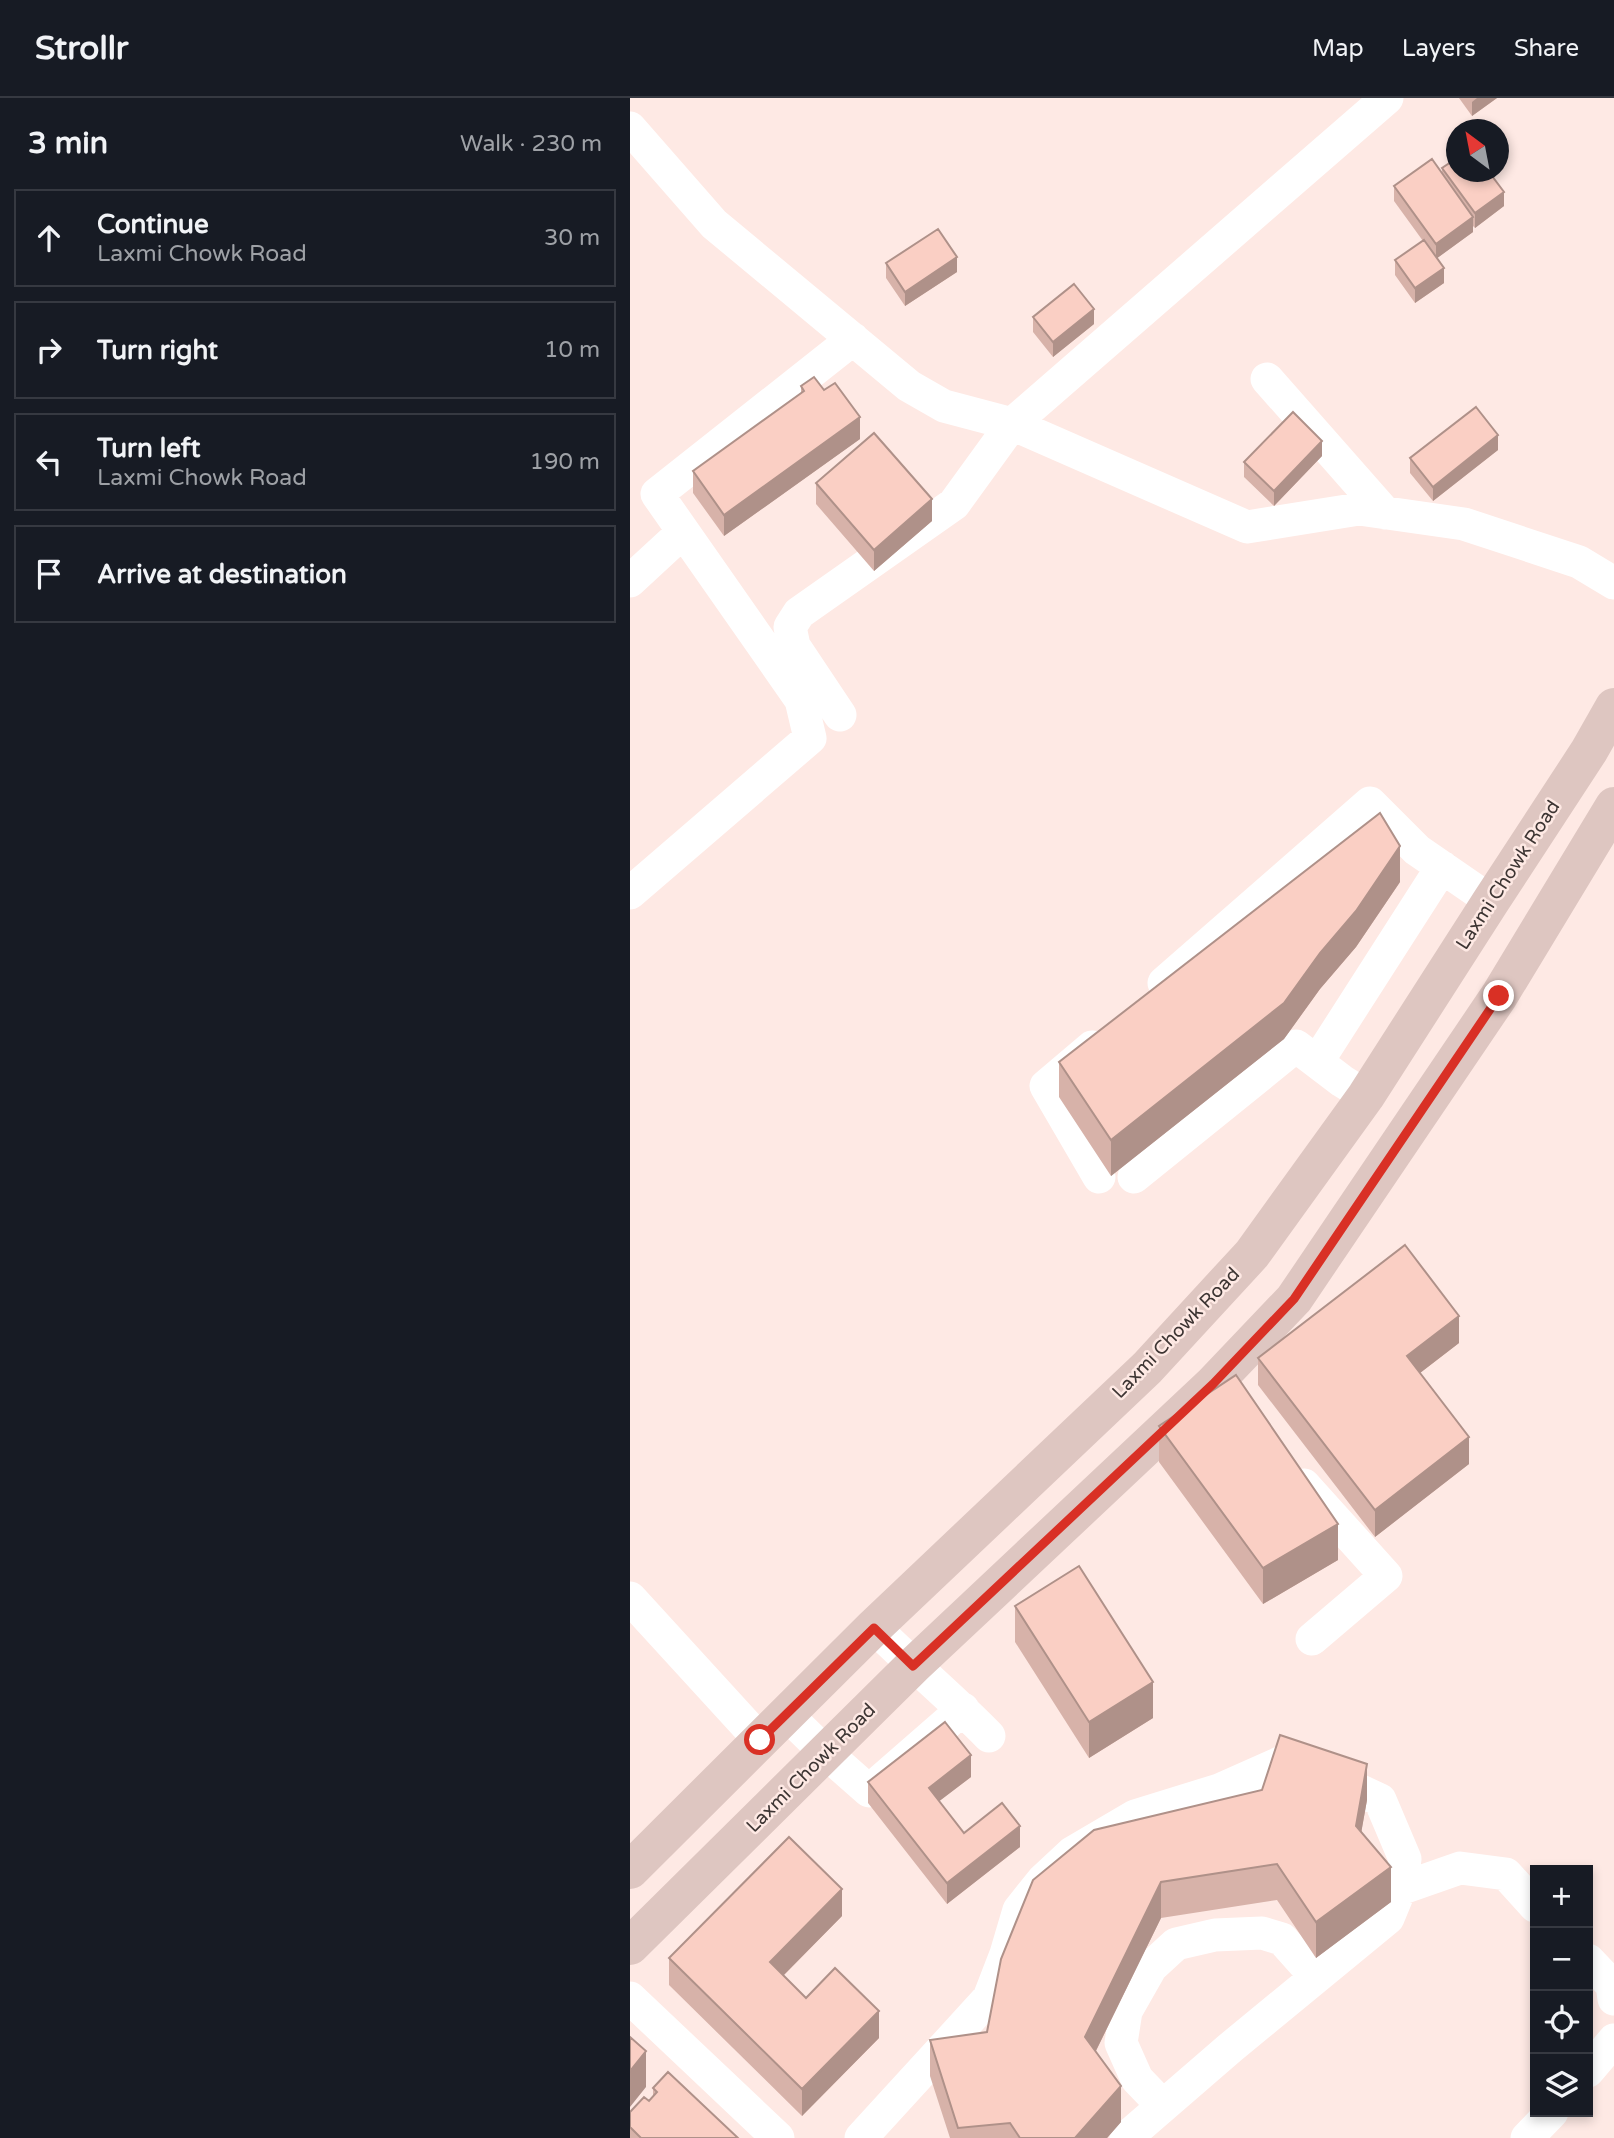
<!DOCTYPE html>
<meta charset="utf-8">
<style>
:root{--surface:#171b24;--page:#20242c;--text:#f1f3f6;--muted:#9ea1a6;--line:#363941}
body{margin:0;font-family:"Varela Round",sans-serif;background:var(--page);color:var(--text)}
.controls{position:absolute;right:21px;bottom:21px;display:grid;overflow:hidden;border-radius:0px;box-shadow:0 4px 10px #0003}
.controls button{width:63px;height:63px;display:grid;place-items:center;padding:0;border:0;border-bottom:2px solid var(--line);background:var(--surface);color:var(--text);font:35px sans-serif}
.compass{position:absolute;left:816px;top:21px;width:63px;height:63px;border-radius:50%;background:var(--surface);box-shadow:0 4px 10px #0003;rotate:328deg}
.stop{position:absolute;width:21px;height:21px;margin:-16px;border:5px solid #d93025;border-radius:50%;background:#fff}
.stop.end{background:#d93025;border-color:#fff;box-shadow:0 2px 7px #0008}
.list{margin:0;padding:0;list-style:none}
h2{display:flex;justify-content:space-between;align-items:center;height:91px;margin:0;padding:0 28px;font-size:30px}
h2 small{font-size:23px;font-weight:400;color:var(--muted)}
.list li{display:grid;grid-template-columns:46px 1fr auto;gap:21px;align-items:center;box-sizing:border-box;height:98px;margin:0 14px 14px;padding:0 14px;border:2px solid var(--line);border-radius:0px}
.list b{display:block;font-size:26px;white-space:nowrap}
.list p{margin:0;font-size:23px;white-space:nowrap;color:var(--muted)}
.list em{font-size:23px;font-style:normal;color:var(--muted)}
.icon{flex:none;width:38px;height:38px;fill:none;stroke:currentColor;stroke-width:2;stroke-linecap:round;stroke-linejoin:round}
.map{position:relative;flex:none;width:984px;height:2040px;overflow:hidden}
header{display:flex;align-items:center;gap:42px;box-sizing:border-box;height:98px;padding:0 35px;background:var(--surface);border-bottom:2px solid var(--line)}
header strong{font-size:33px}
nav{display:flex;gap:38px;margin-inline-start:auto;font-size:24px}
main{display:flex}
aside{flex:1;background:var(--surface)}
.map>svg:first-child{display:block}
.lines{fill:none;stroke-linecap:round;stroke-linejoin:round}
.minor{stroke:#fff;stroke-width:33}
.major{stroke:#dec6c1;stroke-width:38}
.wall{fill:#d7b2a9}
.shaded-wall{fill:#af9189}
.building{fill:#facfc4;stroke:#af9189;stroke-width:2}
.route{stroke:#d93025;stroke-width:9}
.labels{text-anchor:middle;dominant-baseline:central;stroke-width:5;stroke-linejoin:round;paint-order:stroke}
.street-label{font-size:19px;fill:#3d3533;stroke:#fee9e4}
</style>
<header>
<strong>Strollr</strong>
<nav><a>Map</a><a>Layers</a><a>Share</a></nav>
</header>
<main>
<aside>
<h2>3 min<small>Walk · 230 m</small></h2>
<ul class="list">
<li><svg class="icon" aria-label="ahead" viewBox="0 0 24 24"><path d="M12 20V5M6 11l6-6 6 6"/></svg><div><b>Continue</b><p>Laxmi Chowk Road</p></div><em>30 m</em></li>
<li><svg class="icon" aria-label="right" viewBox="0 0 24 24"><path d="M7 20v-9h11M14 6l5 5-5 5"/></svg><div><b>Turn right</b></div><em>10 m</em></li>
<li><svg class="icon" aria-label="left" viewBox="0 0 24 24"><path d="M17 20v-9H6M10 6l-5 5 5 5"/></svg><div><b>Turn left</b><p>Laxmi Chowk Road</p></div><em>190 m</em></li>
<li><svg class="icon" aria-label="arrive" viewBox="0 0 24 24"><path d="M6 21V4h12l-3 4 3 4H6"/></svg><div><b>Arrive at destination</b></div></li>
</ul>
</aside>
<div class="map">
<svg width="984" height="2040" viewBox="0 0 984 2040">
<rect width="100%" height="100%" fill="#fee9e4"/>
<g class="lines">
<path class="minor" d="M0 30 84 126 279 288 314 308 382 326 617 429 729 411 834 426 949 464 984 485
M637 281 755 415
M0 483 53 434
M210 617 164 548 160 529 169 515 324 406 382 326 757 0
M0 795 180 640 171 602 27 396 223 241
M534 885 740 705 787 752 861 803
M462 949 416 988 469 1079
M687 964 812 769
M504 1079 666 948 712 983 736 998
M674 1387 756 1478 682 1541
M0 1500 130 1642
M244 1529C282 1567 322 1600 359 1638
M156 1616 196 1655 239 1693 333 1611
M770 1791 830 1770 876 1776 905 1808
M958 1862 982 1887 984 1901
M0 1900 148 2040
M958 1973 984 1942
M533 2008 507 1981 491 1945 496 1913 521 1869 546 1846 585 1837 632 1835 652 1841 686 1879
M231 2040 359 1900 376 1856 389 1812 413 1782 442 1755 505 1718 589 1692 661 1660 750 1702 775 1761 770 1791 758 1820 600 1950 496 2040
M897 2040 922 2014"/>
<path class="major" d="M0 1772 244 1529 517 1270 622 1156 736 998 861 803 959 653 984 609
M0 1848 283 1568 583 1286 664 1201 869 898 984 708"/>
</g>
<path class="wall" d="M829 0H867L842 18Z
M812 70 874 108 845 130 843 128V134L807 160 814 185 785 205 765 177V162L793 143 764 103V88L812 75Z
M256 165 327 174 275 208 256 180Z
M403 219 464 226 423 259 403 234Z
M171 288 230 341 94 438 63 395V373L171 296Z
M868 352 803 403 780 375V360Z
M692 358 644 408 614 379V364Z
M186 385 302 423 244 473 186 406Z
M770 784 726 849 690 891 654 941 481 1078 429 999V964Z
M829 1245 790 1275 839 1366 745 1439 628 1287V1260Z
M529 1328 708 1462 633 1506 529 1364Z
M385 1508 523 1620 459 1660 385 1544Z
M341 1679 309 1703 334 1735 390 1749 317 1806 238 1705V1684Z
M737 1702 731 1735 761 1804 686 1860 647 1802 531 1820 466 1953 491 2024 477 2040H320L300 1978V1942L357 1934 403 1782Z
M212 1818 153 1878 176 1900 249 1940 172 2018 39 1887V1860Z
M23 1990 108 2040H0V2014L19 2003 23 1998Z"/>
<path class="shaded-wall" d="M847 0H867L842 18V4Z
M874 94V108L845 130V115Z
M843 119V134L806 161V146Z
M327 159V174L275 208V194Z
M814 170V185L785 205V190Z
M464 211V226L423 259V244Z
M230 319V341L94 438V417Z
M868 337V352L803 403V389Z
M692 343V358L644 408V393Z
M302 401V423L244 473V452Z
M770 748V784L726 849 690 891 654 941 481 1078V1042Z
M829 1218V1245L777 1285V1258Z
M839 1339V1366L745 1439V1412Z
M708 1426V1462L633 1506V1470Z
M523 1584V1620L459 1660V1624Z
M341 1657V1679L299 1711V1690Z
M737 1666V1702L726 1764V1728Z
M390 1728V1749L317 1806V1785Z
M761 1769V1804L686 1860V1824Z
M531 1784V1820L455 1975V1939Z
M212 1791V1818L140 1891V1864Z
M249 1913V1940L172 2018V1991Z
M16 1953V1989L0 2009V1973Z
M491 1988V2024L477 2040H445Z"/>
<path class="building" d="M827 60V74H859L874 94 845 115 812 70Z
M802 61 843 119 806 146 764 88Z
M308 131 327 159 275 194 256 165Z
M794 142 814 170 785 190 765 162Z
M444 186 464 211 423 244 403 219Z
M184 279 194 292 205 285 230 319 94 417 63 373 174 293 171 288Z
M846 309 868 337 803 389 780 360Z
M663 314 692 343 644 393 614 364Z
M244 335 302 401 244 452 186 385Z
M750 715 770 748 726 813 690 855 654 905 481 1042 429 964Z
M775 1147 829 1218 777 1258 839 1339 745 1412 628 1260Z
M606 1277 708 1426 633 1470 529 1328Z
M449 1468 523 1584 459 1624 385 1508Z
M315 1624 341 1657 299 1690 334 1735 372 1705 390 1728 317 1785 238 1684Z
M650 1637 737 1666 726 1728 761 1769 686 1824 647 1766 531 1784 455 1939 491 1988 445 2040H390L380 2025 328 2030 300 1942 357 1934 371 1861 403 1782 464 1732 632 1692Z
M159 1739 212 1791 140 1864 176 1900 205 1870 249 1913 172 1991 39 1860Z
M0 1939 16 1953 0 1973Z
M38 1974 108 2040H11L0 2029V2014L14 1999 19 2003 27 1994 23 1990Z"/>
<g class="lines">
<path class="route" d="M130 1642 244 1530 283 1568 583 1286 664 1201 869 898"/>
</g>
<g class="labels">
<g class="street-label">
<text transform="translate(878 777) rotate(-57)">Laxmi Chowk Road</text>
<text transform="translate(546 1235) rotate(-46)">Laxmi Chowk Road</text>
<text transform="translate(181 1670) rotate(-45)">Laxmi Chowk Road</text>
</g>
</g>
</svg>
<div class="controls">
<button>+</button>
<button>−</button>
<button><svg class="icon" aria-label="locate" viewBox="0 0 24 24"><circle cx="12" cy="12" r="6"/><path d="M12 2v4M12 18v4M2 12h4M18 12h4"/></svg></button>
<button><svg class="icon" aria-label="layers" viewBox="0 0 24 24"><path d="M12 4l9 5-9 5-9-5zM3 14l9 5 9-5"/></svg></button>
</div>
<svg class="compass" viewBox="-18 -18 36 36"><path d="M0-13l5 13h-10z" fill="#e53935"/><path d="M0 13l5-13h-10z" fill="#9ea1a6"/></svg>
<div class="stop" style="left:130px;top:1642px"></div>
<div class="stop end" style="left:869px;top:898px"></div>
</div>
</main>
